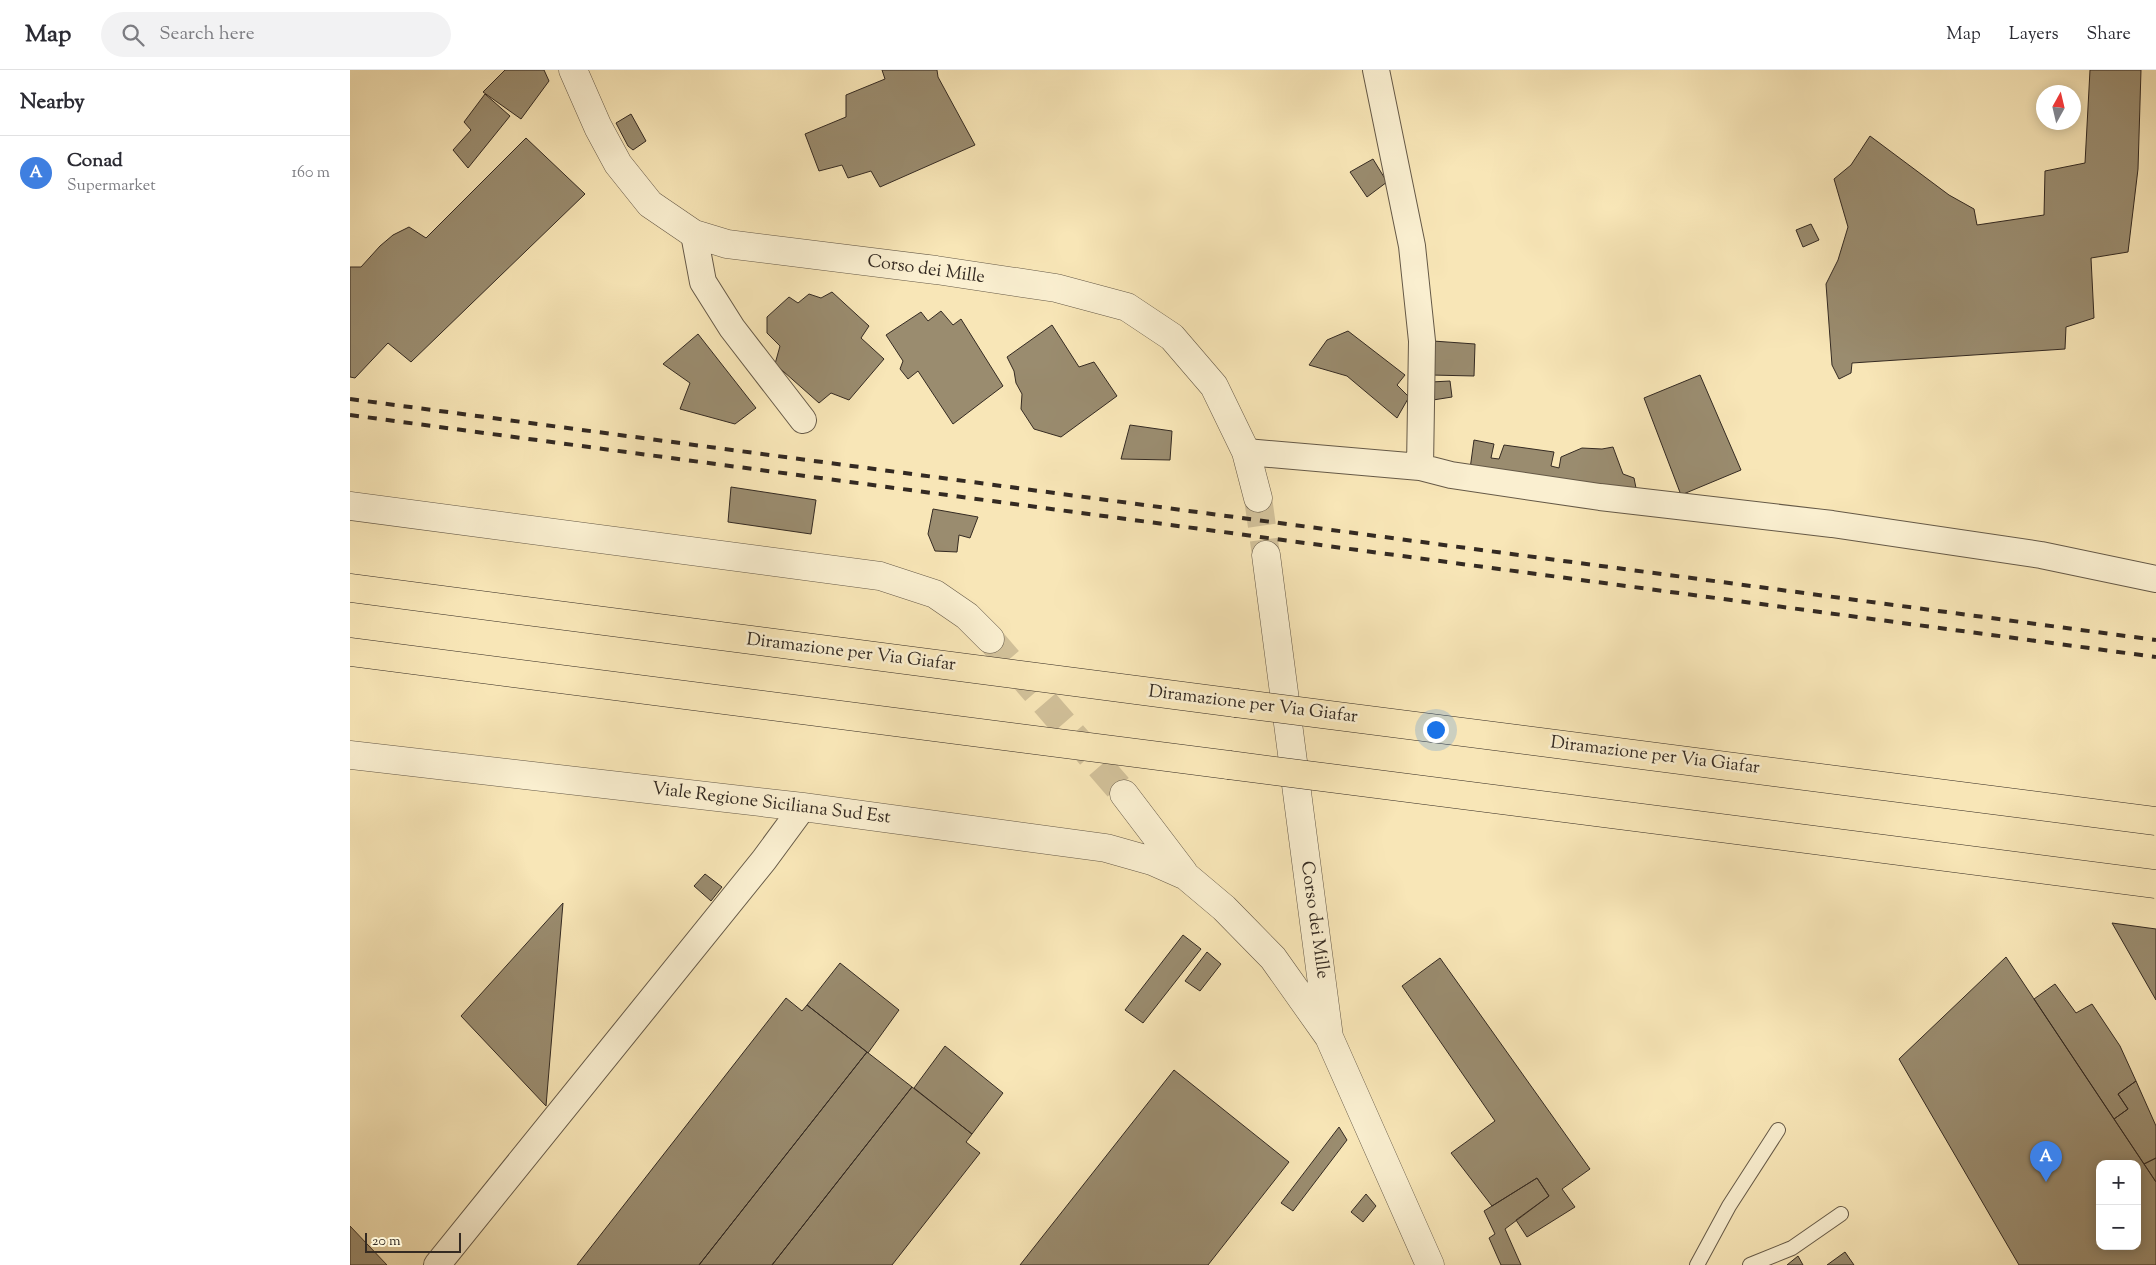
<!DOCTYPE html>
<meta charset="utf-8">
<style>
:root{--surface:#fff;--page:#f2f2f3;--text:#2b2b33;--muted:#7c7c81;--line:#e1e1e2;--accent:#8f2418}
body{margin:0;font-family:"Sorts Mill Goudy",serif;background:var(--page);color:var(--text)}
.controls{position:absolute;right:15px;bottom:15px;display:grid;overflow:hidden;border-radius:10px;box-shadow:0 2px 12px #0003}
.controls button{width:45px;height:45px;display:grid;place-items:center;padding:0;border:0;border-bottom:1px solid var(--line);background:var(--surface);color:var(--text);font:25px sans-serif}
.compass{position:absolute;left:1686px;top:15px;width:45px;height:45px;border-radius:50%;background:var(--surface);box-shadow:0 2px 12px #0003;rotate:8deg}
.scale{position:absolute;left:15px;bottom:12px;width:96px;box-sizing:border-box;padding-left:5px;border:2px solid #342a22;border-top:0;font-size:14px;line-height:18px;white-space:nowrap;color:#342a22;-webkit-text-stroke:4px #faefd0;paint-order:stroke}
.you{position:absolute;left:1085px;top:659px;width:18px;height:18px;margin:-12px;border:4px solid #fff;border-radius:50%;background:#1a73e8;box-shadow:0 0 0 8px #1a73e833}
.badge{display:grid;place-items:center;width:32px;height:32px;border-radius:50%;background:var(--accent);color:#fff;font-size:16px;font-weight:700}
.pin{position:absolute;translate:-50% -41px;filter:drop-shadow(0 1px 2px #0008)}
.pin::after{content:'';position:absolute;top:26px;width:18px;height:15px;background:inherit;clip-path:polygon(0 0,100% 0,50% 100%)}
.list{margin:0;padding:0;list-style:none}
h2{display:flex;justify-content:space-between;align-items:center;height:65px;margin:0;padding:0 20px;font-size:21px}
h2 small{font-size:16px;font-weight:400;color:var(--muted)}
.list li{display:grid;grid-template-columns:32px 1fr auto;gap:15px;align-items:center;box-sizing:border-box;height:75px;padding:0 20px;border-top:1px solid var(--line)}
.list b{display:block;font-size:19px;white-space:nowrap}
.list p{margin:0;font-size:16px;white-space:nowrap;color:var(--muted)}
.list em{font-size:16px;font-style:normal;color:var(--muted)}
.icon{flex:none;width:28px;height:28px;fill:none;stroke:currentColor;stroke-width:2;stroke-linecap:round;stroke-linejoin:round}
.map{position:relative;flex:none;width:1806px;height:1195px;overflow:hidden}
header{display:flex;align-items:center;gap:30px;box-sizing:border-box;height:70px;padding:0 25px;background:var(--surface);border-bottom:1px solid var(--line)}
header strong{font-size:24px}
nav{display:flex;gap:28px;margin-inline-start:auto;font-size:18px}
.search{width:350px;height:45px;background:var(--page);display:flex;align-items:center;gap:12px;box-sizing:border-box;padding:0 18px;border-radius:28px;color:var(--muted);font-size:19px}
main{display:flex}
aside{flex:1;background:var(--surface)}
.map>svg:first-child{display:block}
.building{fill:#9a8c6f;stroke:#342a22;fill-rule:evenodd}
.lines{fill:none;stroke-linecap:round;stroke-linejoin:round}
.tertiary-tunnel{stroke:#d1c099;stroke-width:28;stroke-dasharray:28 14;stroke-linecap:butt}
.service-casing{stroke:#655947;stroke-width:16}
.minor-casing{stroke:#655947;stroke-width:28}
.tertiary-casing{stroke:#655947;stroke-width:29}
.motorway-casing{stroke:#342a22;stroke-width:29}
.service{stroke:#faefd0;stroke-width:14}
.minor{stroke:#faefd0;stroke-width:26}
.tertiary{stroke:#faefd0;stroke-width:28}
.motorway{stroke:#f8e6b7;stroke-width:28}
.rail{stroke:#342a22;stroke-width:4;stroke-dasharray:9 9;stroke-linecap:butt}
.motorway-bridge-casing{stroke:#342a22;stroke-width:29;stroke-linecap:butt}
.motorway-bridge{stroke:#f8e6b7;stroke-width:28}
.labels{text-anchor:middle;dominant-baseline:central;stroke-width:5;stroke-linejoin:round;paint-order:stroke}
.street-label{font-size:18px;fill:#342a22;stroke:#faefd0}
</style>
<header>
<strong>Map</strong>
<div class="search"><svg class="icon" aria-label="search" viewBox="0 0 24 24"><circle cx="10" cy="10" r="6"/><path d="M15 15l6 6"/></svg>Search here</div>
<nav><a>Map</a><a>Layers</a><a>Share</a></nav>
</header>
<main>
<aside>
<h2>Nearby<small></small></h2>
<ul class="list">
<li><span class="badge" style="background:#3f7fe0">A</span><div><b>Conad</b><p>Supermarket</p></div><em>160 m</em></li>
</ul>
</aside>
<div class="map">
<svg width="1806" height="1195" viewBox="0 0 1806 1195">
<rect width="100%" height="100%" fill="#f8e6b7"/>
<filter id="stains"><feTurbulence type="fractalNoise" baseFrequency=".004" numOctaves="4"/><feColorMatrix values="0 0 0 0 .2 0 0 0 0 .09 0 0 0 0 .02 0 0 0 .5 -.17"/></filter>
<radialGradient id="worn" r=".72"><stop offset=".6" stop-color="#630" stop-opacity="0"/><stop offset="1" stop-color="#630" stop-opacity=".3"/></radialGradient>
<path class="building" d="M155 0H194L199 11 171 49 133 22Z
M532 0H587L588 7 625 75 530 117 521 101 498 108 492 95 469 101 455 64 496 47V25L535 9Z
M1740 0H1791L1788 99 1778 182 1741 188 1744 248 1716 257 1715 279 1502 293 1501 303 1489 309 1482 295 1476 214 1488 190 1498 157 1484 109 1501 95 1520 66 1599 125 1624 139 1627 155 1694 145 1695 101 1735 93Z
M135 24 160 46 118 98 103 80 121 60 114 52Z
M281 44 296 71 283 80 278 76 266 53Z
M176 68 235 124 61 292 38 273 5 308 0 307V197H11L30 176 43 165 59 157 76 168Z
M1023 89 1037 112 1017 127 1000 102Z
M1461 154 1469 170 1453 177 1446 160Z
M482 222 519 256 511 268 534 289 499 330 481 323 469 333 425 294 430 276 417 263V247L439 227 448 233 459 224 471 228Z
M591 241 603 255 611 249 653 316 603 354 568 301 558 309 550 299 553 291 536 265 571 242 578 251Z
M702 255 729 297 744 292 767 326 711 367 684 359 671 339 672 324 666 313 664 301 657 287Z
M998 261 1055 305 1047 315 1059 327 1047 348 997 306 959 295 977 270Z
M348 264 406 338 385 354 330 339 340 313 313 294Z
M1083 271 1125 274 1124 306 1081 305Z
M1350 305 1391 400 1331 425 1294 328Z
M1100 311 1102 327 1083 330 1081 312Z
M780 355 822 361 820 390 771 389Z
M1124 370 1144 374 1141 388 1149 389 1154 375 1204 382 1201 396 1209 398 1211 387 1232 378 1252 379 1263 377 1273 404 1284 408 1287 423 1120 399Z
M381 417 466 430 461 464 378 452Z
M583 439 628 447 620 468 609 465 607 482 585 481 578 464Z
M355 804 372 817 361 831 344 816Z
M213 833 196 1036 111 946Z
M1762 853 1806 859V930Z
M833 865 851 879 793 953 775 940Z
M857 882 871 894 850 921 835 911Z
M1656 887 1806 1112V1195H1669L1549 989ZM1750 1094H1787V1176H1750Z
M1090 888 1240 1099 1212 1119 1225 1137 1177 1167 1166 1150 1199 1126 1187 1108 1142 1136 1101 1083 1145 1051 1052 916Z
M490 893 549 940 518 983 457 935Z
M1705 914 1726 943 1742 934 1770 976 1786 1011 1768 1024 1778 1039 1764 1049 1684 929Z
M436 928 452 941 457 935 517 982 349 1195H227Z
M595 976 653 1023 622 1064 564 1018Z
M517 982 562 1017 422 1195H349Z
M824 1000 939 1092 858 1195H670Z
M1786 1011 1806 1056V1088L1794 1094 1764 1049 1778 1039 1768 1024Z
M562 1017 622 1064 616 1072 630 1083 542 1195H422Z
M989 1057 997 1070 943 1141 931 1133Z
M1806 1088V1112L1794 1094Z
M1187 1108 1199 1126 1155 1159 1171 1195H1151L1139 1168 1145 1164 1134 1141Z
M1016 1124 1026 1136 1013 1152 1001 1142Z
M0 1156 37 1195H0Z
M1495 1182 1504 1195H1477Z
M1448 1186 1453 1195H1437Z"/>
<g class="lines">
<path class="tertiary-tunnel" d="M908 428 916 485
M640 569 774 724"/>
<defs>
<path id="service" d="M1347 1195 1379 1136 1428 1060
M1400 1195 1442 1178 1491 1144"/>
<path id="minor" d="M1026 0 1062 176 1072 271 1070 397
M344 164 353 212 382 258 453 350
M896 382 1070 397 1101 405 1250 427 1482 454 1691 485 1806 509
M87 1195 414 790 453 737"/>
<path id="tertiary" d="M223 0 248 57 268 94 300 134 344 164 377 174 586 200 706 218 777 237 822 267 864 316 896 382 908 428
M0 436 530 506 585 524 617 546 640 569
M916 485 979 967 1080 1195
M0 685 453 737 756 778 802 791 836 806 874 838 923 888 979 967
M774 724 834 803"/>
<path id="motorway" d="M0 518 886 633
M0 582 879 695"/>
</defs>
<use href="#service" class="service-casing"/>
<use href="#minor" class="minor-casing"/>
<use href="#tertiary" class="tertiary-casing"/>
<use href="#motorway" class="motorway-casing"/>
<use href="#service" class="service"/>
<use href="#minor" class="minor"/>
<use href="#tertiary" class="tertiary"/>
<use href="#motorway" class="motorway"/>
<path class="rail" d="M0 329 1806 570
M0 345 1806 587"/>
<defs>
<path id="motorway-bridge" d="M886 633 1806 751
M879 695 1806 814"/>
</defs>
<use href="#motorway-bridge" class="motorway-bridge-casing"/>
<use href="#motorway-bridge" class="motorway-bridge"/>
</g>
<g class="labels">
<g class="street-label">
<text transform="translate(576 200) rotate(8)">Corso dei Mille</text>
<text transform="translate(501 583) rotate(7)">Diramazione per Via Giafar</text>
<text transform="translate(903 635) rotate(7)">Diramazione per Via Giafar</text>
<text transform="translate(1305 686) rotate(7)">Diramazione per Via Giafar</text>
<text transform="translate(421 734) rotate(7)">Viale Regione Siciliana Sud Est</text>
<text transform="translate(964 850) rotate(82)">Corso dei Mille</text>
</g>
</g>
<rect width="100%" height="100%" filter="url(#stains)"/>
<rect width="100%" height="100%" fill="url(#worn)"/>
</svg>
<div class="controls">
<button>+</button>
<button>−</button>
</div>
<svg class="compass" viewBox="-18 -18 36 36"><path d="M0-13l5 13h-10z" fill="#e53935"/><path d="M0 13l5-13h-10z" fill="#7c7c81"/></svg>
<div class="scale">20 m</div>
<div class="you"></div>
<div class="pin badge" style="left:1696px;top:1112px;background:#3f7fe0">A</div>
</div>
</main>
